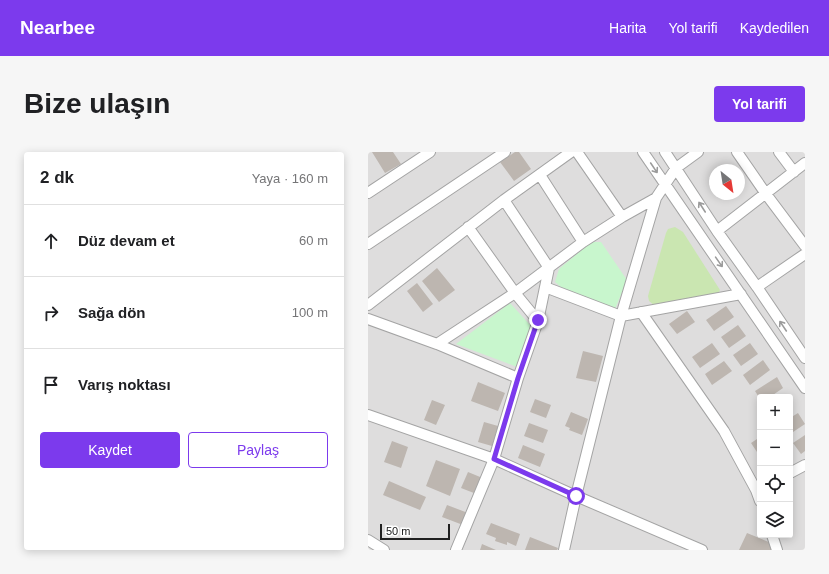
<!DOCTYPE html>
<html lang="tr">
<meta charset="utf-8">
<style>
:root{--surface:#fff;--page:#f6f6f6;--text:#202124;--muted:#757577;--line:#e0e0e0;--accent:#7c3aed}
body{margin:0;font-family:Helvetica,sans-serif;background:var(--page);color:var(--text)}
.controls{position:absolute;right:12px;bottom:12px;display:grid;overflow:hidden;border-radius:4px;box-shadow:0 2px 10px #0003}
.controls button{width:36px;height:36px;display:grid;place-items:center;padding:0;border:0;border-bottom:1px solid var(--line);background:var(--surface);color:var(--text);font:20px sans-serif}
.compass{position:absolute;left:341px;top:12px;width:36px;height:36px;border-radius:50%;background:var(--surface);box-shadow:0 2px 10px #0003;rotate:150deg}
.scale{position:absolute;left:12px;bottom:10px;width:70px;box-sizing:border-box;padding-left:4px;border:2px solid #202020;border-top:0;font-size:11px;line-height:14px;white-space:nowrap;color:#202020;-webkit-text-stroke:3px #fff;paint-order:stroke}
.stop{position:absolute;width:12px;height:12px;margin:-9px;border:3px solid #7c3aed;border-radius:50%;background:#fff}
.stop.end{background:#7c3aed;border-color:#fff;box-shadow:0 1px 4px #0008}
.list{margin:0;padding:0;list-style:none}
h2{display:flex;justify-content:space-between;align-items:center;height:52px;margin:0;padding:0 16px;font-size:17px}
h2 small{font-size:13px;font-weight:400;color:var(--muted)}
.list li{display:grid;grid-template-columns:26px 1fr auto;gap:12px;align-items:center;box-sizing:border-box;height:72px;padding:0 16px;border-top:1px solid var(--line)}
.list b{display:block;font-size:15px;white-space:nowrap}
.list em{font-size:13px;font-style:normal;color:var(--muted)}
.actions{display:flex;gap:8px;padding:12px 16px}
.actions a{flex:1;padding:9px 0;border:1px solid var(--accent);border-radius:4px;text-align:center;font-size:14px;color:var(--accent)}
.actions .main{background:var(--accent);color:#fff}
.icon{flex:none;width:22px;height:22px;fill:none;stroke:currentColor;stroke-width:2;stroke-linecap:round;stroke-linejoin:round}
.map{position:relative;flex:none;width:437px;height:398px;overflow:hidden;border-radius:4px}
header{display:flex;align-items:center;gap:24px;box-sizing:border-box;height:56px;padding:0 20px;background:var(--accent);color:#fff}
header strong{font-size:19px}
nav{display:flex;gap:22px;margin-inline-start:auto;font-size:14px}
.intro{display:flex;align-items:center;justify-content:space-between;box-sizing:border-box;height:96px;padding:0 24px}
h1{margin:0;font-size:28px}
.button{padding:10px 18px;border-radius:4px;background:var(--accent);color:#fff;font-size:14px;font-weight:700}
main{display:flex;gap:24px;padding:0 24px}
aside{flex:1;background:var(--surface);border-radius:4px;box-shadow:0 2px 10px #0003}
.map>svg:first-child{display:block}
.residential{fill:#dedddd;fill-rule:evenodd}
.grass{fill:#cae6b1}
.park{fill:#c8f6cd}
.building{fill:#bdb6b0}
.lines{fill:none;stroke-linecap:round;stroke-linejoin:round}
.minor-casing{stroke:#a4a4a4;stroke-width:12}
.minor{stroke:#fff;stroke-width:10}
.oneway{stroke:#9b9b9b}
.route{stroke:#7c3aed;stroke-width:5}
</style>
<header>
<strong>Nearbee</strong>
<nav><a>Harita</a><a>Yol tarifi</a><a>Kaydedilen</a></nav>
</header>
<div class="intro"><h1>Bize ulaşın</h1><a class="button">Yol tarifi</a></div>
<main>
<aside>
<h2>2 dk<small>Yaya · 160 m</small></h2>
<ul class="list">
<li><svg class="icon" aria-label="ahead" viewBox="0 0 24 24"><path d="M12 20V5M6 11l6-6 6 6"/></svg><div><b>Düz devam et</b></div><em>60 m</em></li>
<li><svg class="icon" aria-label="right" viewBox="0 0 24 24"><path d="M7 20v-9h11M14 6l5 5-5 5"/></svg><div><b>Sağa dön</b></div><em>100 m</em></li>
<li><svg class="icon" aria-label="arrive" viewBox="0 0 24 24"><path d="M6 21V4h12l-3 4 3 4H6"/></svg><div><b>Varış noktası</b></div></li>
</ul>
<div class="actions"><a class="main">Kaydet</a><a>Paylaş</a></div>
</aside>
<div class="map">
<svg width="437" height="398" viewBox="0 0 437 398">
<rect width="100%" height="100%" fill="#f0ede7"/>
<path class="residential" d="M0 0H437V398H0ZM347 18H371V42H347ZM392 245H422V383H392Z"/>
<path class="grass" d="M307 75 315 80 352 138 349 144 286 153 281 149 280 144 298 81 300 77Z"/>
<path class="park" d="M223 90H233L259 128 247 157 193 135 187 130 191 117Z
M142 151 163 174 152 216 88 192Z"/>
<path class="building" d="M4 0H25L33 12 17 21Z
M147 0H151L163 17 146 29 132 10Z
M69 116 87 138 71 150 54 129Z
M49 131 65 152 55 160 39 139Z
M358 154 366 165 346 179 338 168Z
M319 159 327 170 309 182 301 172Z
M370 173 378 184 361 196 353 185Z
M344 191 352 202 332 216 324 205Z
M382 191 390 202 373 214 365 203Z
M215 199 235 204 228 230 208 226Z
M395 208 402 218 382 233 375 223Z
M356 209 364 219 344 233 337 222Z
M409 225 415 236 402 245H392V247L387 239Z
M110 230 137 241 130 259 103 249Z
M167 247 183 253 178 266 162 260Z
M64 248 77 253 68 273 56 268Z
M203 260 220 267 214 283 201 278 202 276 197 274Z
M430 261 437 272 422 282V266Z
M116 270 130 274 124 294 110 290Z
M161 271 180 278 175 291 156 284Z
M437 283V299L433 302 425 291Z
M392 285V302L391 303 383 291Z
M24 289 40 295 33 316 16 310Z
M155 293 177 302 172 315 150 306Z
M68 308 92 317 82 344 58 334Z
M100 320 117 327 111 343 93 336Z
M21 329 58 345 52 358 15 343Z
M79 353 100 361 95 373 74 365Z
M123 371 152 382 148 394 139 390V393L127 389 128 386 118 382Z
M379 381 403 391 405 398H371Z
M162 385 190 396 189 398H157Z
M114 392 128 398H112Z"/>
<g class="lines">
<defs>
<path id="minor" d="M209 0 254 65
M275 0 437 236
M297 0 349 79 389 135 437 206
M369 0 398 42 437 94
M411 0 426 20
M172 23 215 90
M0 41 62 0
M100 75 147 141 170 169
M349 79 437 11
M0 92 137 0
M177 135 253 164 373 142
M389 135 437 102
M0 153 136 48 203 0
M273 160 356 279 388 338 392 349
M0 167 69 192 150 226
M69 192 147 141 215 90 254 65 288 46
M0 263 126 307 208 344 334 398
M422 321 437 313
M404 383 409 398
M0 388 16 398
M88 398 126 307 150 226 170 169 181 116 136 48
M196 398 208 344 253 164 288 46 308 16 330 0"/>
</defs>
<use href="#minor" class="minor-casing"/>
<use href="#minor" class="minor"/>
</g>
<defs><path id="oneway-shaft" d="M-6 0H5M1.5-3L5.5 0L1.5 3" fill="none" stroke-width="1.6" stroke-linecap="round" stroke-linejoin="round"/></defs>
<g class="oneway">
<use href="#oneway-shaft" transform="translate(286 16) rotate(56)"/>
<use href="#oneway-shaft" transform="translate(334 55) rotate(-123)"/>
<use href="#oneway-shaft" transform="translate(351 110) rotate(55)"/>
<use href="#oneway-shaft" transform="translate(415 174) rotate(-124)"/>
</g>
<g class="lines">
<path class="route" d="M170 168 150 226 126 307 208 344"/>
</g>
</svg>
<div class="controls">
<button>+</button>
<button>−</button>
<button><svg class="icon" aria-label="locate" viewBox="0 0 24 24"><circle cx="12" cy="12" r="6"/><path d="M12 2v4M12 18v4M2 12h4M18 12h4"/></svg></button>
<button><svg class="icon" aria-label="layers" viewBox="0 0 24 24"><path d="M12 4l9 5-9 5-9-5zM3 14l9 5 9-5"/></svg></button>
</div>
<svg class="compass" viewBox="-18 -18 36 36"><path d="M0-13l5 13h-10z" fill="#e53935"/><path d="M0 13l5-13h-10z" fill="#757577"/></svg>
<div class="scale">50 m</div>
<div class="stop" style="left:208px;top:344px"></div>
<div class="stop end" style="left:170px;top:168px"></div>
</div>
</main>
